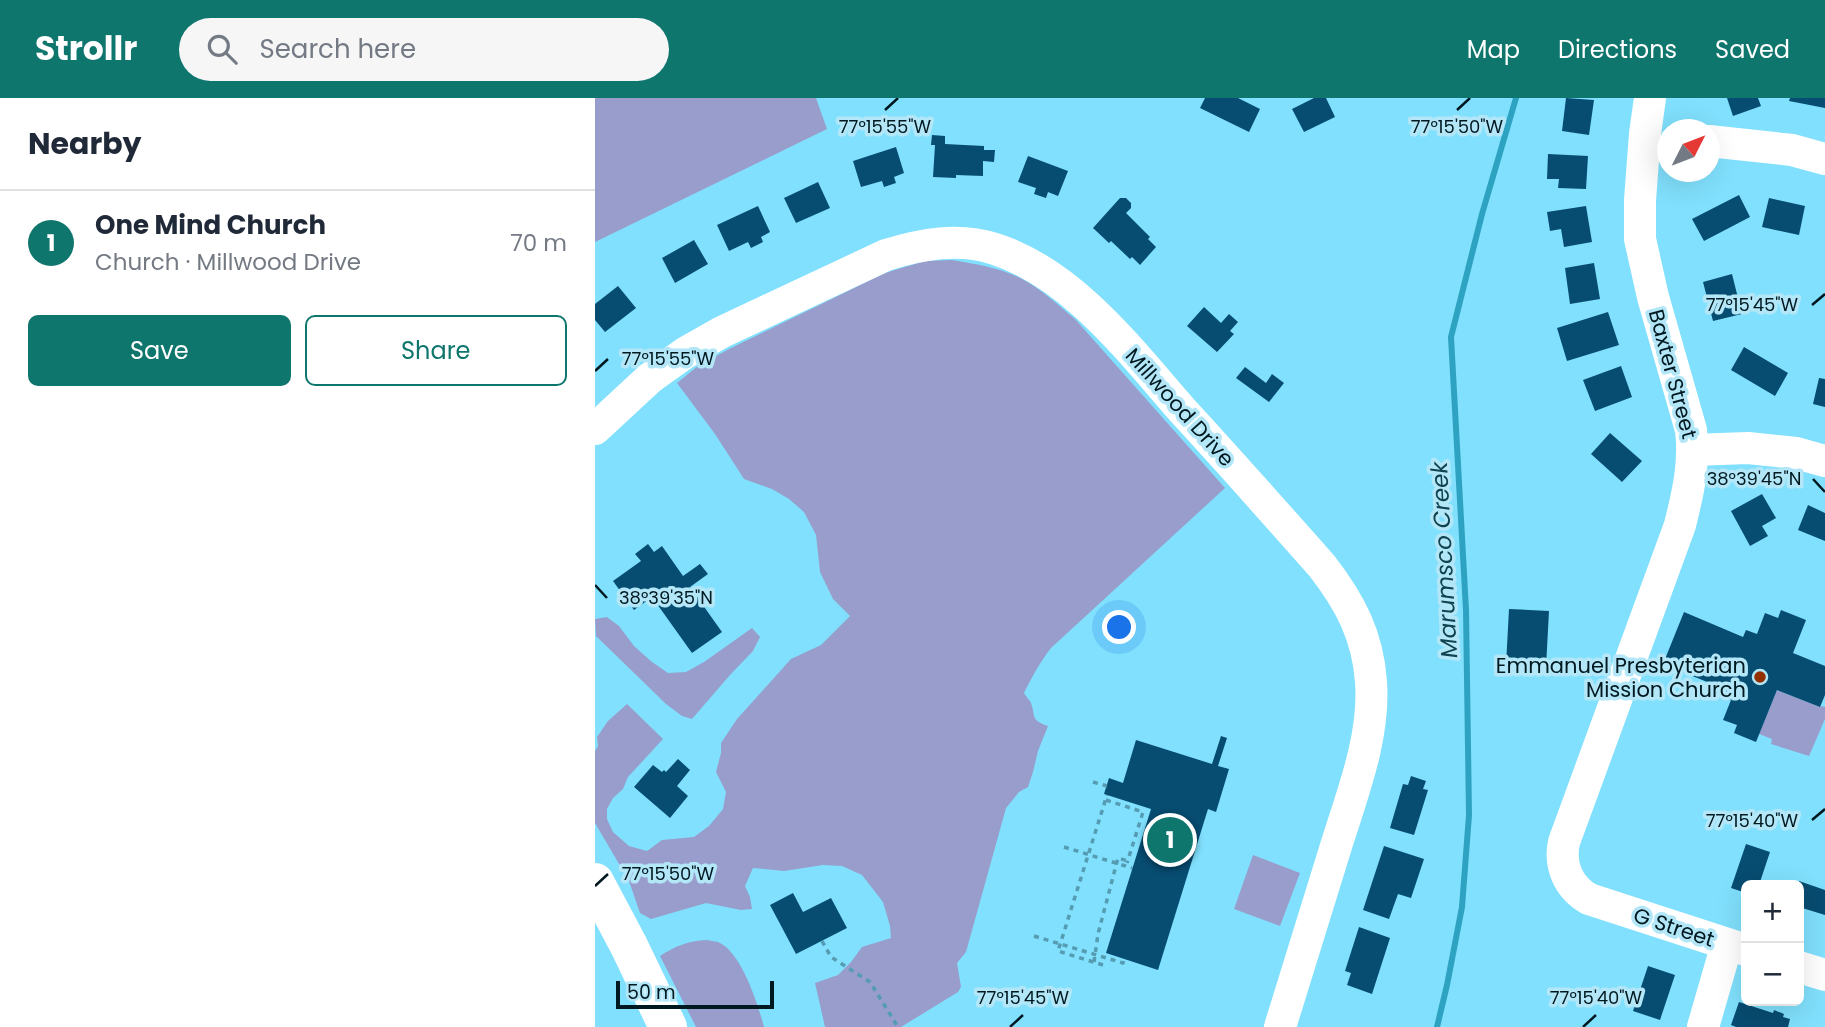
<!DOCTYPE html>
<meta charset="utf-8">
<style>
:root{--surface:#fff;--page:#f6f6f7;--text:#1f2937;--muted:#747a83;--line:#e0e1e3;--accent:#0f766e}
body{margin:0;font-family:Poppins,sans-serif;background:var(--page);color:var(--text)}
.controls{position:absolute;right:21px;bottom:21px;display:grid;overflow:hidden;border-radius:10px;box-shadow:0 7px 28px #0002}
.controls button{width:63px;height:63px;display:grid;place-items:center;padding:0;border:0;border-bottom:2px solid var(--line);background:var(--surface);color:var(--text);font:35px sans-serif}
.compass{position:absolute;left:1062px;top:21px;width:63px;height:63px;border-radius:50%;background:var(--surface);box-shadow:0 7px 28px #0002;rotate:48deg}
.scale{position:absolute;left:21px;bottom:18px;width:158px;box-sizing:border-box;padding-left:7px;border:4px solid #001820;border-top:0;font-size:19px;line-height:24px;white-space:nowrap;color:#001820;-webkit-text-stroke:5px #b3e7f8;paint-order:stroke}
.you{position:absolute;left:525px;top:530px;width:24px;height:24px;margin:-18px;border:5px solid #fff;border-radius:50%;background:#1a73e8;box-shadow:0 0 0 10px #1a73e833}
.badge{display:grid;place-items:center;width:46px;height:46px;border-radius:50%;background:var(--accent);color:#fff;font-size:23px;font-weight:700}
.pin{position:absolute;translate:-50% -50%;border:4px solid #fff;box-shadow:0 2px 7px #0006}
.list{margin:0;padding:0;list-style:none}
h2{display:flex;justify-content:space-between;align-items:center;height:91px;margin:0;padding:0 28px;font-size:30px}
h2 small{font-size:23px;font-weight:400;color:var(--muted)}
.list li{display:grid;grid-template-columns:46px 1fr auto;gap:21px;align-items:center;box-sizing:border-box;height:105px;padding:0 28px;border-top:2px solid var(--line)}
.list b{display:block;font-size:26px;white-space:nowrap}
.list p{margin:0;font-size:23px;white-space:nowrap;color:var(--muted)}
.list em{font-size:23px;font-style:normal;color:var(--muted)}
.actions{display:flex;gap:14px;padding:21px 28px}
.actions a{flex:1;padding:16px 0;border:2px solid var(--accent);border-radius:10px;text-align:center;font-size:24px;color:var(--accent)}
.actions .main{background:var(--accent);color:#fff}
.icon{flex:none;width:38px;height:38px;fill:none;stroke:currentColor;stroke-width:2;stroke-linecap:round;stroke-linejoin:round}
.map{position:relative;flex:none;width:1230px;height:929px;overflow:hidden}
header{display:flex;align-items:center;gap:42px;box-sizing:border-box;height:98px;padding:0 35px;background:var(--accent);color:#fff}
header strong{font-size:33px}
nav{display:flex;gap:38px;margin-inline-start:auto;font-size:24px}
.search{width:490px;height:63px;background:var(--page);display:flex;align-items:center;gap:18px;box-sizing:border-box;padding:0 24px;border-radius:38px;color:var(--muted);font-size:26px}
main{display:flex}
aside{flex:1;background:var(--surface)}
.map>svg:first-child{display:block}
.green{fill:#989dcc}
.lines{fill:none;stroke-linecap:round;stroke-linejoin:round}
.stream{stroke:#2da3c1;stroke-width:6}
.building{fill:#074c71}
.path{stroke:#559cb2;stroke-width:3.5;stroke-dasharray:5 5;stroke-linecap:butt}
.minor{stroke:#fff;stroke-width:32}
.major{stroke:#fff;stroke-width:38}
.ticks{fill:none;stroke:#001820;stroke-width:2.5}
.poi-dot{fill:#942f00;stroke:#b3e7f8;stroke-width:2.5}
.labels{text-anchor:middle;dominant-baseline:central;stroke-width:7;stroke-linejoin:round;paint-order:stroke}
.street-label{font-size:21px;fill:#001820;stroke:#b3e7f8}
.poi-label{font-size:21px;fill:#001820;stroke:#b3e7f8;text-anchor:end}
.water-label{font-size:23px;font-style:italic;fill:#10424f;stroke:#b3e7f8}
.ticks-label{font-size:18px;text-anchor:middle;fill:#001820;stroke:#b3e7f8;stroke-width:7;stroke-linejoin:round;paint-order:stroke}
</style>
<header>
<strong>Strollr</strong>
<div class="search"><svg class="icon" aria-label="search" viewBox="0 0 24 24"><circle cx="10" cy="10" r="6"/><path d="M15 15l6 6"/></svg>Search here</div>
<nav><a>Map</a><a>Directions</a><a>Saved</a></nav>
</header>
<main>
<aside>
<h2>Nearby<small></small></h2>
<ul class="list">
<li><span class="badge">1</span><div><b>One Mind Church</b><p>Church · Millwood Drive</p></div><em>70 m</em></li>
</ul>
<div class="actions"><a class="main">Save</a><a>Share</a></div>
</aside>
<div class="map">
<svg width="1230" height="929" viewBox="0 0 1230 929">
<rect width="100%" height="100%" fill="#81e0fd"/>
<path class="green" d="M0 0H221L232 31 0 144Z
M357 162C381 166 406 170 427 181 446 191 463 207 480 221L630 390 456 550C445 564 437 579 429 595 430 597 436 604 436 605 441 619 435 622 453 628L443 653 438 674 433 689 424 694 411 710 371 854 362 865 366 889 363 894 306 929H230L220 885 243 877 256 864 267 849 296 840 295 828 288 804 267 777 247 768 228 767 189 773 158 770 150 788 155 799 157 811 146 812 111 805 56 821 45 815 34 783 0 725V653L3 648 2 639 13 623 32 606 68 641 33 679 28 691 18 700 12 711V721L18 734 34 748 52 753 67 742 99 739 114 728 128 711 131 694 121 674 126 655V645L142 621 196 561 226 547 255 518 238 501 225 474 221 437 209 414 194 401 177 391 149 381 120 336 82 285 103 268 134 251 290 175 330 163Z
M12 519 24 528 39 548 57 564 73 575 91 574 109 564 157 530 165 539 158 553 135 577 97 621 87 618 71 606 1 538 0 521Z
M1182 592 1225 609 1226 608 1230 609V621L1214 658 1176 646 1177 641 1164 636Z
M658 757 705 775 685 828 639 811Z
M112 842C115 843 119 843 123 844 146 853 163 906 169 929H101L65 858C80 848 93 843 112 842Z"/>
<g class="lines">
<path class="stream" d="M842 929 852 887 867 809 874 717 871 512 856 239 887 116 921 0"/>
</g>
<path class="building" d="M610 0H643L665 11 654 34 605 10Z
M719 0H731L740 19 709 34 697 11Z
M971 0 999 2 994 37 967 33Z
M1132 0H1163L1166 8 1138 18Z
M1195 0H1230V10L1194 3Z
M337 37 350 38V46L389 48V52H400L399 64 388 63V78L361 77V80L338 79 340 47H336Z
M301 49 309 75 299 79 301 85 289 89 287 83 266 89 258 63Z
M953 56 993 58 991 91 963 90 964 81H952Z
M433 58 473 73 463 98 453 94 451 100 439 96 441 90 423 84Z
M223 84 235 110 201 125 189 100Z
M1144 97 1155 119 1109 143 1097 121Z
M525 100H531L536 105V110L531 115 555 139 553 141 561 149 545 167 537 159 535 161 516 143 514 145 498 130Z
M1174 100 1210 108 1204 137 1167 129Z
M163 108 175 134 166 139 168 144 156 150 153 144 134 153 122 127Z
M991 108 997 144 969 149 966 131 955 133 952 114Z
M99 142 113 166 80 185 67 160Z
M999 165 1005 201 975 206 970 170Z
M1137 176 1147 216 1118 223 1108 184Z
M23 188 41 210 10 234 0 222V206Z
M609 209 626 225 634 216 643 224 635 233 639 236 622 254 592 228Z
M1013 214 1024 247 972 263 962 230Z
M1149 249 1193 275 1180 298 1136 272Z
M1026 268 1037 299 1000 313 988 282Z
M650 269 671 285 677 276 689 285 674 304 641 280Z
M1224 280 1230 281V309L1218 306Z
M1015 335 1047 363 1027 384 996 356Z
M1167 396 1181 420 1167 428 1173 438 1155 448 1136 413Z
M1213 407 1230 415V443L1203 432Z
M53 446 59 454 67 448 88 478 105 466 113 476 95 489 127 534 97 555 57 499 39 512 18 483 46 463 40 456Z
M914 511 954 513 951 569 911 567Z
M1186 512 1211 522 1198 555 1230 568V597L1225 609 1182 592 1161 644 1139 635 1142 627 1128 622 1136 602 1124 598 1127 590 1068 566 1089 514 1148 539 1151 532 1162 536 1170 515 1183 520Z
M626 638 632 640 623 668 634 671 621 714 613 711 563 872 511 855 556 711 509 696 514 680 528 685 541 642 617 666Z
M83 661 95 672 82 688 93 698 75 720 39 689 58 667 67 674 69 672 71 674Z
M816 678 831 683 828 691 833 692 819 737 795 730 808 686 813 687Z
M1151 746 1175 754 1164 787H1151V795L1136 790Z
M789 748 829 761 816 800 803 796 794 821 768 812Z
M1204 783 1230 792V817L1204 809Z
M198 795 208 814 236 800 252 830 201 856 175 807Z
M764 829 795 840 777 896 752 887 756 875 750 873Z
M1053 868 1080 877 1065 922 1038 913Z
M1144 904 1178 915 1179 912 1189 916 1188 919 1195 921 1193 929H1141L1136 927Z"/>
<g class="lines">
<path class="path" d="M498 684 512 688
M511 702 548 714 532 765
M469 749 537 770
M439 838 528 865 529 861
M227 843 236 859 275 884 303 929
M499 864 503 836 523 760 533 763
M508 867 463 853 512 697"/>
<path class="minor" d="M1055 0 1050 36 1045 102V141L1058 199 1096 332C1100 365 1093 395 1085 427L969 744C964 767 973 789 994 801L1151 852
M1114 43 1197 52 1230 61
M0 331 55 280 90 255 127 234 291 157C327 146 363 139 400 151 478 176 536 254 588 313 635 364 681 416 727 468 755 504 773 538 776 584 780 638 758 694 742 745 723 806 704 868 685 929
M1098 352 1153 350 1201 355 1230 363
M1204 869 1230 877
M1108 929 1132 846"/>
<path class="major" d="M0 784 34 848 73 929"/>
</g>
<path class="ticks" d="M290 12 303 0M862 12 875 0M1217 207 1230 196M0 273 13 261M1218 381 1230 394M0 487 12 500M1217 722 1230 711M0 788 13 776M415 929 428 917M988 929 1001 917"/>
<circle class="poi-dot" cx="1165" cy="579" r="7"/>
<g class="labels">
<g class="street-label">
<text transform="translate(1078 276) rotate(75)">Baxter Street</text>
<text transform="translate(585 309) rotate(48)">Millwood Drive</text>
<text transform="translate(1079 829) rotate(18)">G Street</text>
</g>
<g class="poi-label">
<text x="1151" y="567">Emmanuel Presbyterian<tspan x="1151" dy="24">Mission Church</tspan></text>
</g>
<g class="water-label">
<text transform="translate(849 462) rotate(-93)">Marumsco Creek</text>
</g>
</g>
<g class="ticks-label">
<text x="290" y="35">77°15'55"W</text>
<text x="862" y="35">77°15'50"W</text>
<text x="1157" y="213">77°15'45"W</text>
<text x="73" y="267">77°15'55"W</text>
<text x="1159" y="387">38°39'45"N</text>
<text x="71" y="506">38°39'35"N</text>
<text x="1157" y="729">77°15'40"W</text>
<text x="73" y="782">77°15'50"W</text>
<text x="428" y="906">77°15'45"W</text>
<text x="1001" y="906">77°15'40"W</text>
</g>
</svg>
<div class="controls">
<button>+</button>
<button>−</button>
</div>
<svg class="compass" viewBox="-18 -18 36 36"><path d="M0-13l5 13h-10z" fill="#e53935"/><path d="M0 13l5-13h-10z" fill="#747a83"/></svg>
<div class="scale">50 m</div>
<div class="you"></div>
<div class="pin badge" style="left:575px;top:742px">1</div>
</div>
</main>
